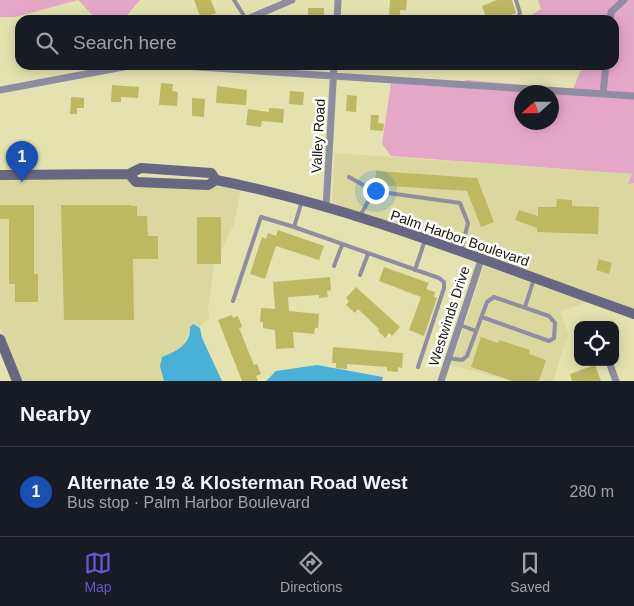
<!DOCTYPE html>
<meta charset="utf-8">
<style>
:root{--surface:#171b24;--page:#242831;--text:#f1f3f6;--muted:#9ea1a6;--line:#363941;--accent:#6955cf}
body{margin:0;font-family:Arial,sans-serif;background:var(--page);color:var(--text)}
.controls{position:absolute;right:15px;bottom:15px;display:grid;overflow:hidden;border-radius:10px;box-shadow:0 2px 12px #0003}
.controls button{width:45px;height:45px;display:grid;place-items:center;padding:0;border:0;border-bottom:1px solid var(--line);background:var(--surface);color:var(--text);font:25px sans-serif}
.compass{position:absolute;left:514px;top:85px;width:45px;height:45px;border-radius:50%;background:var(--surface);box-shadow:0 2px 12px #0003;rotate:249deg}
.you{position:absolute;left:375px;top:190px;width:18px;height:18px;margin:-12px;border:4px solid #fff;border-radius:50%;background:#1a73e8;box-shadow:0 0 0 8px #1a73e833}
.badge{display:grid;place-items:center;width:32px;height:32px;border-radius:50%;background:var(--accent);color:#fff;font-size:16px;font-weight:700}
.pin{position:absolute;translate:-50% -41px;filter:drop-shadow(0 1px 2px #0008)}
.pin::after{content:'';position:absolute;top:26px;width:18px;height:15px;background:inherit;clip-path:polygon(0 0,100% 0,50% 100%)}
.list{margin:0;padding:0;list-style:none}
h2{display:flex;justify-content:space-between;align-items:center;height:65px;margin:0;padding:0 20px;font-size:21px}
h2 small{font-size:16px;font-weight:400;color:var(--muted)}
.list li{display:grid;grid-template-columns:32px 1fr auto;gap:15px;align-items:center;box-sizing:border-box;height:90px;padding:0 20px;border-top:1px solid var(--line)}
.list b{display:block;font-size:19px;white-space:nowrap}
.list p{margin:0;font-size:16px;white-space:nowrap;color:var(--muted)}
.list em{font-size:16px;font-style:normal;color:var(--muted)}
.icon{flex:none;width:28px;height:28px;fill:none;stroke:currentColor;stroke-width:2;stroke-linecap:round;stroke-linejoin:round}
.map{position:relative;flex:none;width:634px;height:381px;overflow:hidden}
.search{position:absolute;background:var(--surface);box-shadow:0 2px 12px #0003;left:15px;right:15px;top:15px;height:55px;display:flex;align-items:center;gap:12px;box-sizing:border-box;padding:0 18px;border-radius:15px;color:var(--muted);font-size:19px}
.sheet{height:155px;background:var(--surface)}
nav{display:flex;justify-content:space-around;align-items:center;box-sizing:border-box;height:70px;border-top:1px solid var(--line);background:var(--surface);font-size:14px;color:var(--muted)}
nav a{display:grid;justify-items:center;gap:2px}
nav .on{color:var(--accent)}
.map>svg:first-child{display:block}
.built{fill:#dad89e}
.green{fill:#e5a7c8;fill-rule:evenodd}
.water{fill:#49b0d7}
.building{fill:#bdb962}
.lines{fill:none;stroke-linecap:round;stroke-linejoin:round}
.lane{stroke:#8e8da2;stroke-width:4}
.street{stroke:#8e8da2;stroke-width:7}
.secondary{stroke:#676683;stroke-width:10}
.labels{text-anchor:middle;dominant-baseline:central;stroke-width:5;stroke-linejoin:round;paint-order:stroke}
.street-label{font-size:14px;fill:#181705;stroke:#fff}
</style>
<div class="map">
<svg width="634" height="381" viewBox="0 0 634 381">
<rect width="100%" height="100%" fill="#e4e3af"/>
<path class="built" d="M335 153 632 174 629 184 634 183V309L332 203Z
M0 179H142L241 189 234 224 214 266 208 307 209 319 198 327 193 324 183 346 162 357 164 381H22L0 326Z
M484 266 586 302 560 312 568 333 553 381H511L451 365Z"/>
<path class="green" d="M0 0H140L123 20H97L78 0 15 17H0Z
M538 0H634V183L628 184 632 174 391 156 382 144 391 83 446 87 467 80 573 89 583 65H614V20H524L541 9ZM522 92H552V122H522Z"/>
<path class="water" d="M193 324 200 328 202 338 222 381H164L160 366 162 357C176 351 191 345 190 327Z
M317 365 383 377 382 381H266L276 371Z"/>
<path class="building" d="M194 0H211L216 13 201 19Z
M390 0H407L406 10H400V17L389 16Z
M497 0H512L516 13 498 20H487L482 6Z
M308 8H324V20H308Z
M161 83 173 84 172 91 178 92 177 106 159 105Z
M112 85 139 87 138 98 121 97V102H111Z
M217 86 247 90 246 105 216 103Z
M290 91 304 92 303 105 289 104Z
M347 95 357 96 356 112 346 111Z
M71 97 84 98V108H77V114H70Z
M192 98 205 99 204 117 192 116Z
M269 108 284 109 283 123 262 121 261 127 246 125 248 109 269 112Z
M371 115H379L378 123 384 124 383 131 370 130Z
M376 171 477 178 494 222 481 227 467 191 375 185Z
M557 199 572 200V206L599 207 598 234 537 232V228L515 220 519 210 538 216V207H556Z
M0 205H34V274H38V302H15V284H9V219H0Z
M61 205H131V206H137V216H147L148 236H158V259H133L134 320H64Z
M197 217H221V264H197Z
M278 230 324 246 319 260 276 246 265 279 250 274 262 237 266 239 268 233 276 236Z
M599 259 612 263 609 274 596 270Z
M384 267 429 283 426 289 435 292 434 297 437 298 424 336 409 330 421 297 379 281Z
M330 277 331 290 327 291 328 297 319 298V295L288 297 289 311 319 314 318 328H315L314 334 293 332 294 348 276 349 275 330 263 328V322H260L261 308 275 309 273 282Z
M356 287 400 327 392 336 389 333 385 338 378 331 379 329 358 309 355 313 346 305 349 301 346 298Z
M232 315 233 318 238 316 242 327 239 328 254 365 257 364 261 374 256 376 258 381H242L218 320Z
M481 337 498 343 499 340 530 350 529 354 546 360 539 381H513L471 367Z
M333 347 403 353 402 368 398 367V372L387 371V367L347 364V369L336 368V363H332Z
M595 365 601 381H572L570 374Z"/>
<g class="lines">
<path class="lane" d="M234 0 246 19
M516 0 520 13 517 20
M349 177 374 191
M302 201 294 227 439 278 444 282V288L418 367
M360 216 374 191 460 203 468 223 461 251
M334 266 342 245
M415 270 425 240
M360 275 368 254
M233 301 261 217 294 227
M525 307 534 279
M460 325 476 331
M448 358 462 360 467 356 487 302 494 297 549 316 555 323 554 338 549 341 482 317"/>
<path class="street" d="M245 20 292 0
M337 20 338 0
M610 20 611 12 624 0
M168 65 634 96
M0 90 134 65
M603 94 606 65
M326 208 334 65
M609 362 616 381
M441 381 481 260"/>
<path class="secondary" d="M129 174 136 182 208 185 216 180
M0 175 129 174 141 168 211 173 216 180C359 208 497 266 634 314
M0 339 17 381"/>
</g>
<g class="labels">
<g class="street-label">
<text transform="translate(318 136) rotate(-87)">Valley Road</text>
<text transform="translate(460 238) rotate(19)">Palm Harbor Boulevard</text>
<text transform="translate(449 316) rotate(-72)">Westwinds Drive</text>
</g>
</g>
</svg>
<div class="controls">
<button><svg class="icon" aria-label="locate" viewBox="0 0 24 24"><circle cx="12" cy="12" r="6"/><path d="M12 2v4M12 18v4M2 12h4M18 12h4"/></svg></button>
</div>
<svg class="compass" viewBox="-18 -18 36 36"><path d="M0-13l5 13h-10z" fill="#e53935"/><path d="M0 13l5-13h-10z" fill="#9ea1a6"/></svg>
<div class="you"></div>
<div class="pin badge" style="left:22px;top:182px;background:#1a4fb4">1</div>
<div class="search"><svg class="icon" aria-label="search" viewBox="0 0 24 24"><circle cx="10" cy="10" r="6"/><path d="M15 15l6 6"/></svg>Search here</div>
</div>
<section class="sheet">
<h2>Nearby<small></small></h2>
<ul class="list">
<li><span class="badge" style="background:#1a4fb4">1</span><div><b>Alternate 19 &amp; Klosterman Road West</b><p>Bus stop · Palm Harbor Boulevard</p></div><em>280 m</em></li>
</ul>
</section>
<nav>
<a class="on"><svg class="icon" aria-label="map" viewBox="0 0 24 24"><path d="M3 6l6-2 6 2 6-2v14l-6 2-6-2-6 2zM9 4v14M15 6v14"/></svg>Map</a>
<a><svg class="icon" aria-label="directions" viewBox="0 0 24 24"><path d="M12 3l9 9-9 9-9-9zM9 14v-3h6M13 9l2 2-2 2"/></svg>Directions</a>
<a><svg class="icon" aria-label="saved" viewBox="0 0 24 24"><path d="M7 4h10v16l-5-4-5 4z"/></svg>Saved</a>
</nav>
